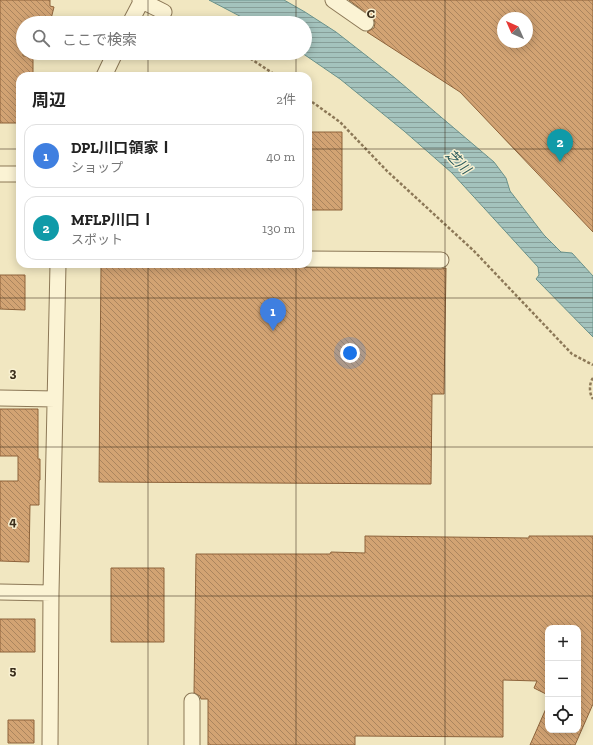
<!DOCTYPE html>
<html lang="ja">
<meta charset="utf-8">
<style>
:root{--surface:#fff;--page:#f2f2f2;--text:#222;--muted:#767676;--line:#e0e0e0;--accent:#1a73e8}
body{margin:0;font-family:"Zilla Slab","Noto Sans JP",serif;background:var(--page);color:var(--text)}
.controls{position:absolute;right:12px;bottom:12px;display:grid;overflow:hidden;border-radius:8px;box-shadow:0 2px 10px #0003}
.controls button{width:36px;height:36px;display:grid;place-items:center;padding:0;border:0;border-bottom:1px solid var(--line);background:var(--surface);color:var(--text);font:20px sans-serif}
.compass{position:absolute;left:497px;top:12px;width:36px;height:36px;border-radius:50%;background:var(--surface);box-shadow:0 2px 10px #0003;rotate:315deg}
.you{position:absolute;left:350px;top:353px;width:14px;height:14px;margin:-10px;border:3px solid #fff;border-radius:50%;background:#1a73e8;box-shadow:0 0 0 6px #1a73e833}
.badge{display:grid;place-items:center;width:26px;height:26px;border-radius:50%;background:var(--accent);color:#fff;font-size:13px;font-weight:700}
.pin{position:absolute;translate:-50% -33px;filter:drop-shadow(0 1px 2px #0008)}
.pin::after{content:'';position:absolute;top:21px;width:14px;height:12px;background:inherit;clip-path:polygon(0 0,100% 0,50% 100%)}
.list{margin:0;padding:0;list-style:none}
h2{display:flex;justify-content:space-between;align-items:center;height:52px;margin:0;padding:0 16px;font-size:17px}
h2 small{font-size:13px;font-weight:400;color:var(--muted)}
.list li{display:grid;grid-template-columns:26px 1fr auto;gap:12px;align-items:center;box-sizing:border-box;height:64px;margin:0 8px 8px;padding:0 8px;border:1px solid var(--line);border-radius:12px}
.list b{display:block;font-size:15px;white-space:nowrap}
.list p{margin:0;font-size:13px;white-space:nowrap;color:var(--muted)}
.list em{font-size:13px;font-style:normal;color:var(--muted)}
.icon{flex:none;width:22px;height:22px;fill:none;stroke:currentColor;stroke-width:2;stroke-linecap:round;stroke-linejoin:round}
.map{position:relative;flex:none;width:593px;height:745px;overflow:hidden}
.search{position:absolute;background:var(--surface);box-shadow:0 2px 10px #0003;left:16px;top:16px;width:296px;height:44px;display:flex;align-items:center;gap:10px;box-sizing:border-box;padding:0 14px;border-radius:22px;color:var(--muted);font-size:15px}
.panel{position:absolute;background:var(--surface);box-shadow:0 2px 10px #0003;left:16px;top:72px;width:296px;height:196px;border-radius:12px}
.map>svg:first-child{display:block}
.water{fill:url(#water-rules);stroke:#6a928b}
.building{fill:url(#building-back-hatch);stroke:#8d633b;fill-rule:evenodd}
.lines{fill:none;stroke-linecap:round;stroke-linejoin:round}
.minor-casing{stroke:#8c7857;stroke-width:17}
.path{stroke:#8c7857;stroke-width:2.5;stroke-dasharray:3 2;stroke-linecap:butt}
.minor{stroke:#fbf3d4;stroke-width:15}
.grid{fill:none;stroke:#3a2e1c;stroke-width:1;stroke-opacity:0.55}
.labels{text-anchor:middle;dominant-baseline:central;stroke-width:3;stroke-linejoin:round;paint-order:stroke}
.water-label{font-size:14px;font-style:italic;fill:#2a5a5b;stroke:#f8f0d1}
.grid-label{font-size:13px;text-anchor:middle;font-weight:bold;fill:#3a2e1c;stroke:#f8f0d1;stroke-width:3;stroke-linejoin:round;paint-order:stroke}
</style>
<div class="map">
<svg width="593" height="745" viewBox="0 0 593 745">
<defs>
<pattern id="water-rules" width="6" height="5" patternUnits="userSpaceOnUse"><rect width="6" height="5" fill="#a4c3bd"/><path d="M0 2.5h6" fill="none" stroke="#879f99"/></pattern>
<pattern id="building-back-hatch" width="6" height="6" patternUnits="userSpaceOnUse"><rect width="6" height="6" fill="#d2a373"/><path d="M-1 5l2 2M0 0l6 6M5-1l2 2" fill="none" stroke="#ab855e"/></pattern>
</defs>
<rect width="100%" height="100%" fill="#f1e7c1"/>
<path class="water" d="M209 0H284L305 12 336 32 395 78 494 162 506 178 510 191 544 235 561 252 572 253 593 276V337L536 279 539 275 538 267 452 173 404 131 340 79 302 53H305V23H253Z"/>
<path class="building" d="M0 0H50V6L54 7 50 23H23V56H33V76H20V123H0Z
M349 0H593V232L460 92 367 32 374 28 375 23 374 19ZM503 18H527V42H503Z
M308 132H342V210H308Z
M101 265 441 269 446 268 444 394H432L431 484 99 482Z
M0 275H25V310L0 309Z
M0 409H38V459H40V480H39V505H30L29 562 0 561V481H18V456H0Z
M365 536 529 538V536H593V704L575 745H530L548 704V730H578V628H548V695L534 688 537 681 503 680V737L355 736V745H208V699H201L200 696 194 693 196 554H330L331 552 365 553Z
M111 568H164V642H111Z
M0 619H35V652H0Z
M8 720H34V743H8Z"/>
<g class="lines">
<defs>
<path id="minor" d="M140 0 164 12
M333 0 366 23
M130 23 142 0
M104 76 115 53
M0 174H20
M308 259 441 260
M0 398 55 399
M0 592 51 593
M50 745 51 593 58 264
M192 745V701"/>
</defs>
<use href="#minor" class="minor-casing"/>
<path class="path" d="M176 19 184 23
M242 53 277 76
M308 99 340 122 387 171 474 251 572 354 593 365
M593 378C589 383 589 394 593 399"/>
<use href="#minor" class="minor"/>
</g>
<path class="grid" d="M148 0V23M296 0V23M445 0V745M148 53V76M296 53V76M0 149H20M308 149H593M148 264V745M296 264V745M0 298H593M0 447H593M0 596H593"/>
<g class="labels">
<g class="water-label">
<text transform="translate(458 162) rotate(44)">芝川</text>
</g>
</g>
<g class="grid-label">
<text x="371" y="18">C</text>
<text x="13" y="377">3</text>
<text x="13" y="526">4</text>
<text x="13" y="675">5</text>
</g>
</svg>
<div class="controls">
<button>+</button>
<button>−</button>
<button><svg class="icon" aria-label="locate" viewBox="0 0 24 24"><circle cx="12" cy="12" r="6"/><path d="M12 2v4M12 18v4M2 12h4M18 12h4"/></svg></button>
</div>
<svg class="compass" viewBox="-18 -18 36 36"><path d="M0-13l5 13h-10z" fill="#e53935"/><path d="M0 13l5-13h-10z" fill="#767676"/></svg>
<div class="you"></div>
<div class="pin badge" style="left:273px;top:331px;background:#3f7fe0">1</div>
<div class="pin badge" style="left:560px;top:162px;background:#0f9aa8">2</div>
<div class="search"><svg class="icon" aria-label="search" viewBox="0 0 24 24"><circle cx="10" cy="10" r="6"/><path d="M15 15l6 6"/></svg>ここで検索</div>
<section class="panel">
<h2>周辺<small>2件</small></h2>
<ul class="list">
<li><span class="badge" style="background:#3f7fe0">1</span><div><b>DPL川口領家Ⅰ</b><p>ショップ</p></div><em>40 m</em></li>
<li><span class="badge" style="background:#0f9aa8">2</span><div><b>MFLP川口Ⅰ</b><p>スポット</p></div><em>130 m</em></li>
</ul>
</section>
</div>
